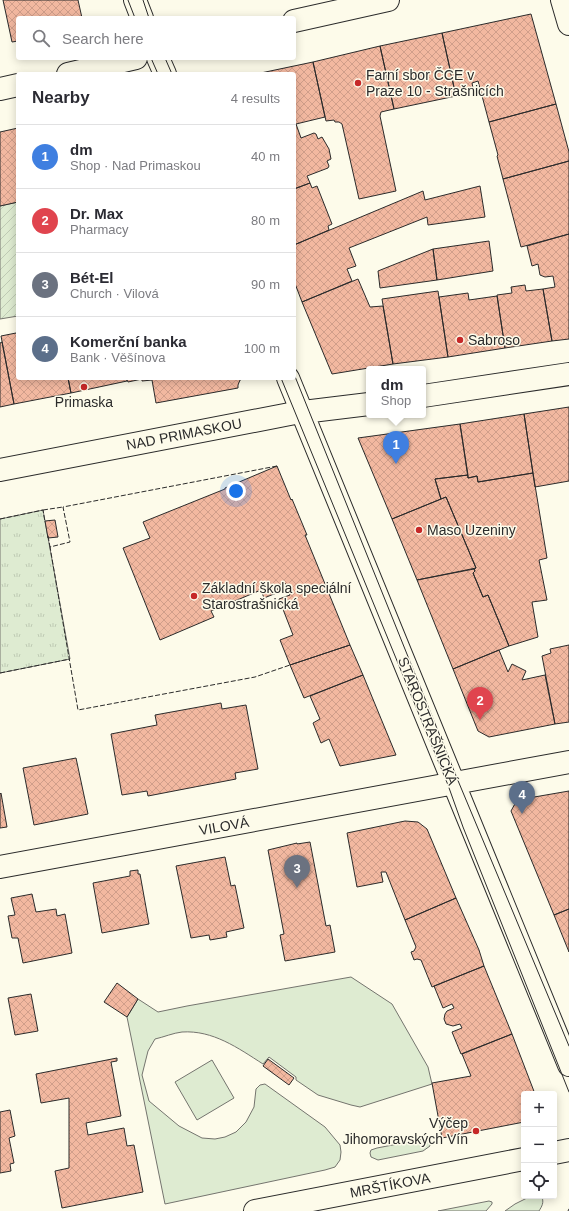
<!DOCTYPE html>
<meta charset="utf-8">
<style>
:root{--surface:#fff;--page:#f2f2f3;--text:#2b2b33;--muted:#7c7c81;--line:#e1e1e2;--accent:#b45309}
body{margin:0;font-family:Arial,sans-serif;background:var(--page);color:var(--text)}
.controls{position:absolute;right:12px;bottom:12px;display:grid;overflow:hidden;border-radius:4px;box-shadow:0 2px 10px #0003}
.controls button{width:36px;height:36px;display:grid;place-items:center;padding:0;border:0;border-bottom:1px solid var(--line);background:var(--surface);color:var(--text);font:20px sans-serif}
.you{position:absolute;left:236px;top:491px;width:14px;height:14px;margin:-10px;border:3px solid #fff;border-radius:50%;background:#1a73e8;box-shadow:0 0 0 6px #1a73e833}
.badge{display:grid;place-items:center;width:26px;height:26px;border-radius:50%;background:var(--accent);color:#fff;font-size:13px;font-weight:700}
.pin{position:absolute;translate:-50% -33px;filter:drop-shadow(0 1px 2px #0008)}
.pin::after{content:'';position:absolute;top:21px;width:14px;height:12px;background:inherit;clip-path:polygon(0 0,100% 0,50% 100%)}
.popup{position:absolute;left:366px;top:366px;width:60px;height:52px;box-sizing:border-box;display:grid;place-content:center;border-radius:4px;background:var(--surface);filter:drop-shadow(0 1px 3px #0005);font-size:13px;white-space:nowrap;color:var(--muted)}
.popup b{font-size:15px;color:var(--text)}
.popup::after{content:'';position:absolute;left:50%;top:100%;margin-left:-8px;border:8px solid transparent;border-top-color:var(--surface)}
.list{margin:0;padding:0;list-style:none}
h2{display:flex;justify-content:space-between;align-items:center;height:52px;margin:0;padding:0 16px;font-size:17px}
h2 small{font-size:13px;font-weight:400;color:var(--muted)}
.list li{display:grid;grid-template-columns:26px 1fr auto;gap:12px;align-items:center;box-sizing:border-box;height:64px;padding:0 16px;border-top:1px solid var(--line)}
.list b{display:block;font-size:15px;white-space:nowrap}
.list p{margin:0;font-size:13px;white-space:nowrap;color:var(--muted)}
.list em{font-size:13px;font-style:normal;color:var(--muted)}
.icon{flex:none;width:22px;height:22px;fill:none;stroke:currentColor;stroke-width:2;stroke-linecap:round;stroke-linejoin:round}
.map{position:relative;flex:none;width:569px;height:1211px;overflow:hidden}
.search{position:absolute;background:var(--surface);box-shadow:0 2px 10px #0003;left:16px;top:16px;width:280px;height:44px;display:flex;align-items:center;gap:10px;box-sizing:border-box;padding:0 14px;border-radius:4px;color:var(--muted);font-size:15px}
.panel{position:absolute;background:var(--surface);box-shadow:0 2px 10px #0003;left:16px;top:72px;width:280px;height:308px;border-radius:4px}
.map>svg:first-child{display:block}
.grass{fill:#deebd1;stroke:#74746e}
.park{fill:url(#park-tufts);stroke:#74746e}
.garden{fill:url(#garden-furrows);stroke:#74746e}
.building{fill:url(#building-cross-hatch);stroke:#2b2b2b}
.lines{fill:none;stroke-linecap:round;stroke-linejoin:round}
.street-casing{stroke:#2b2b2b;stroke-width:24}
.street{stroke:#fdfbea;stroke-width:22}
.tram{stroke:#2b2b2b;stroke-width:1}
.fence{stroke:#2b2b2b;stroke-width:1;stroke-dasharray:5 2;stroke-linecap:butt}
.poi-dot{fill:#c62828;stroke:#fdfbea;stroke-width:1.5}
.labels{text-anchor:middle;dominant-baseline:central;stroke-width:3;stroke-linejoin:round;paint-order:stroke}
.poi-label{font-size:14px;fill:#2b2b2b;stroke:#fdfbea;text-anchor:start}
.street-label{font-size:14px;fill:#2b2b2b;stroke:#fdfbea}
</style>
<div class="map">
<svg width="569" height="1211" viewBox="0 0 569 1211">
<defs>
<pattern id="park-tufts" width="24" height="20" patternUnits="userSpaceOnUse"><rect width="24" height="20" fill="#deebd1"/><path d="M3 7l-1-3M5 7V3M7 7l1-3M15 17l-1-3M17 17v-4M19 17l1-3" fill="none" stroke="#bfcab4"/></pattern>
<pattern id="garden-furrows" width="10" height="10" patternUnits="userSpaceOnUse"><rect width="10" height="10" fill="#deebd1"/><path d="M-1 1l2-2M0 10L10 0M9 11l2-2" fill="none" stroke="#bfcab4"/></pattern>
<pattern id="building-cross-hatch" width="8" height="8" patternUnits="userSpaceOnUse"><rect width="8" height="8" fill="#f2b8a0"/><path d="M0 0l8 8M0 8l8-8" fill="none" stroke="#d09e8a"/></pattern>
</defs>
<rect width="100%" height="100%" fill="#fdfbea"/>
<path class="grass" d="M351 977 392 1004 428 1067 432 1084 360 1107 351 1105 318 1095 296 1080V1077L269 1057 263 1064C238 1048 213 1030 182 1032 173 1033 164 1037 155 1039L148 1051 142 1075 149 1101 179 1126 202 1138 215 1139 225 1137 236 1132 246 1122 254 1107 256 1089 260 1085 265 1084 325 1127 340 1145 341 1152 340 1160 335 1167 325 1170 165 1204 127 1017 138 999 158 1012 187 1006Z
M212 1060 234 1098 197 1120 175 1082Z
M429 1138 430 1146 423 1151 378 1160 371 1157 370 1153 371 1150 377 1148Z
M531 1196H541L542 1197C544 1203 542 1206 539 1211H505L515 1204Z
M489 1201 492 1202V1204L486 1211H438Z"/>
<path class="park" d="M43 510 70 659 0 673V519Z"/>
<path class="garden" d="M18 202V316L0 319V206Z"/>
<path class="building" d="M3 0H78L82 18H18V41L12 42Z
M531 14 556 104 489 122 478 81 472 83 473 88 455 92 442 33Z
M442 33 456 96 394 109 380 46Z
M380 46 394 109 381 112 380 116 396 191 359 199 342 124 339 122H335L334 120 326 121 313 62Z
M313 62 325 117 296 124 301 138 314 133 316 134 318 139 322 137 329 149 331 159 327 161 329 166 328 168 307 176 310 183 294 189V74H256Z
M556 104 569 152V161L503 179 497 156 498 155 489 122Z
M18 128V202L0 206V132Z
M569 161V234L521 247 503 179Z
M310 183 312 188 317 186 332 224 328 226 329 230 294 245V189Z
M480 186 485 217 428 225 427 217 349 248 356 266 347 269 352 281 302 302 294 281V245L423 191 425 200Z
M569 234V339L552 341 543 289 555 287 553 276 545 277 540 275 538 264 532 266 527 246Z
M489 241 493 271 437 280 433 249Z
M433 249 437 280 380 288 378 271Z
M358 279 370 307 383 306 393 364 332 374 302 302Z
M525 285 526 291 543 289 552 341 505 348 497 295 512 293 511 287Z
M438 291 448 357 393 364 382 299Z
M468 293 469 300 497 296 505 348 448 357 439 297Z
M16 333 17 335H18V378H68L71 393 14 404 1 336Z
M2 342 14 404 0 407V343Z
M68 378H126L127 381 71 393Z
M126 378H242L243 379 240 380 238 385V388L156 403 152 380 142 381V379L128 382Z
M569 407V481L535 487 524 414Z
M524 414 533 473 478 482 477 476 468 478 460 424Z
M460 424 468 475 435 479 441 499 392 519 358 438Z
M277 466 291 500 292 499 307 535H305L350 645 290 665 280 640 293 635 279 599 290 595 285 583 276 586 279 592 264 598 261 590 211 611 214 617 160 640 123 548 150 538 143 522 225 489V488Z
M533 473 547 558 539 560 547 600 532 602 538 637 509 646 488 595 483 597 473 573 475 571 474 569 476 568 446 497 441 499 435 479 468 475V478L477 476 478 482Z
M446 497 476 568 417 580 392 519Z
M55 520 58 537 48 538 45 521Z
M474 569 475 571 473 573 483 597 488 595 509 646 453 669 417 580Z
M350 645 363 675 304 698 290 665Z
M569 645V722L555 724 542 656 551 653 550 649Z
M499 650 508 672 512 664 526 671 522 680 545 675 555 724 489 737 478 731 453 669Z
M363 675 396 755 340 766 329 739 321 743 313 723 320 719 310 696Z
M221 703 222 709 246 705 258 769 235 773 236 779 148 796 147 791 122 795 111 734 157 725 155 715Z
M76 758 88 814 34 825 23 768Z
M569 791V909L554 915 511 811 517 800Z
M1 793 7 827 0 828V794Z
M405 821 418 822 427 829 456 898 405 920 386 872H381L383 882 357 887 347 833Z
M310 842 326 926 330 925 335 952 285 961 280 935 284 934 268 850 297 843V844Z
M225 857 231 886 235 885 244 928 226 932 227 937 210 940 209 935 191 938 176 866Z
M138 870V874H140L149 924 102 933 93 883 130 876V871Z
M32 894 36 912 56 909 57 916 65 914 72 953 23 963 18 938H12L8 916 15 915 11 898Z
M456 898 479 950 484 966 432 987 421 960 417 959 414 960 411 952 414 951 416 947 405 920Z
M569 909V952L554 915Z
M484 966 512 1034 461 1054 452 1032 462 1028 460 1024 453 1026 446 1024 444 1019 445 1014 447 1011 454 1008 452 1004 443 1008 434 986Z
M117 983 138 999 127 1017 104 1002Z
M31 994 38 1031 15 1035 8 998Z
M512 1034 535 1094H524V1122L442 1138 432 1083 471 1076 462 1054Z
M117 1058V1061L111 1062 121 1116 86 1123 88 1135 124 1128 127 1146 134 1145 143 1192 62 1208 55 1171 69 1168V1098L41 1103 36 1074Z
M268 1059 294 1078 289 1085 263 1066Z
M10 1110 15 1136 9 1138 14 1163 10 1164 11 1171 0 1173V1112Z"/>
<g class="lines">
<defs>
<path id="street" d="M135 0 142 18
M562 0 569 24
M294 21 388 0
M158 58 165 74
M68 74 136 58
M0 89 18 85
M288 378 569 1065
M423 396 569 374
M0 470 295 413 369 404
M0 867 569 762
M554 1153 569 1150
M255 1211 524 1159"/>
</defs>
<use href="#street" class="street-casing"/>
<use href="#street" class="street"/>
<path class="tram" d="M128 0 135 18
M143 0 149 18
M151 58 158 74
M165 58 172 74
M294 374 459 783 569 1046
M281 378 448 785 463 827 569 1092
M568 1211 569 1209"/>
<path class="fence" d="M277 466 63 507 70 542 50 547 78 710 255 677 290 665
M43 510 63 507
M0 519 43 510 45 522
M48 536 50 547
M0 673 70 659"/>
</g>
<g class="poi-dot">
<circle cx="358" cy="83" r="4"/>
<circle cx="460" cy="340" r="4"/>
<circle cx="84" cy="387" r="4"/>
<circle cx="419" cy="530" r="4"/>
<circle cx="194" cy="596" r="4"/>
<circle cx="476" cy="1131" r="4"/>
</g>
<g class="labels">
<g class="poi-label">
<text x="366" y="75">Farní sbor ČCE v<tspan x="366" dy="16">Praze 10 - Strašnicích</tspan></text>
<text x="468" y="340">Sabroso</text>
<text x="84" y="402" text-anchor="middle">Primaska</text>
<text x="427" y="530">Maso Uzeniny</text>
<text x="202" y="588">Základní škola speciální<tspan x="202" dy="16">Starostrašnická</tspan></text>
<text x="468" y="1123" text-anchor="end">Výčep<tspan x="468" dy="16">Jihomoravských Vín</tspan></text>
</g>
<g class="street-label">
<text transform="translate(184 434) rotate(-11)">NAD PRIMASKOU</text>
<text transform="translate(428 721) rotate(68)">STAROSTRAŠNICKÁ</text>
<text transform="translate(224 826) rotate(-10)">VILOVÁ</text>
<text transform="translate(390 1185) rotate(-11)">MRŠTÍKOVA</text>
</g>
</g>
</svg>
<div class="controls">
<button>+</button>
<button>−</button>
<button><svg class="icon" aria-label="locate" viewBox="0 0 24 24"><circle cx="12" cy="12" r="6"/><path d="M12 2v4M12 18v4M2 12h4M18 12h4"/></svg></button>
</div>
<div class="you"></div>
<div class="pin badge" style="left:396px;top:464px;background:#3f7fe0">1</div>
<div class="popup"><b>dm</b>Shop</div>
<div class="pin badge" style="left:480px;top:720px;background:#e0444e">2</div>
<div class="pin badge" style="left:297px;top:888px;background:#6b7280">3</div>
<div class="pin badge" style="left:522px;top:814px;background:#5c6f8a">4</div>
<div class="search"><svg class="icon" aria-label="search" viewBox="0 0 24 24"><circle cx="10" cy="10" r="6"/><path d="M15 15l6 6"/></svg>Search here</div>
<section class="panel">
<h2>Nearby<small>4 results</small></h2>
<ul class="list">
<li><span class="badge" style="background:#3f7fe0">1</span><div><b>dm</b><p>Shop · Nad Primaskou</p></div><em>40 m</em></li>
<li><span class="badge" style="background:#e0444e">2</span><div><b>Dr. Max</b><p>Pharmacy</p></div><em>80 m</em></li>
<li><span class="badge" style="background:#6b7280">3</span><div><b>Bét-El</b><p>Church · Vilová</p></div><em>90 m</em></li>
<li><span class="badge" style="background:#5c6f8a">4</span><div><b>Komerční banka</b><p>Bank · Věšínova</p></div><em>100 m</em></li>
</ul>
</section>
</div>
